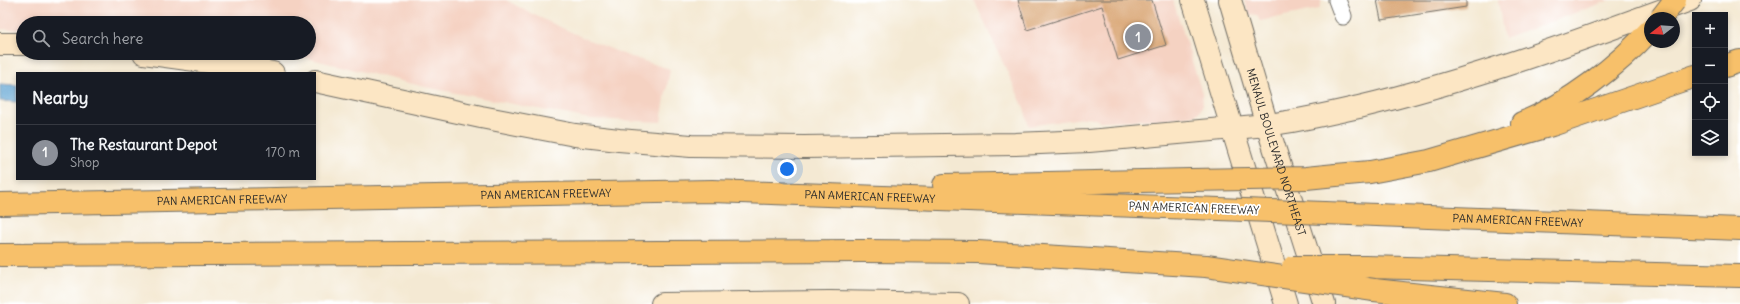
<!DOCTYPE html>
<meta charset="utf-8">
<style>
:root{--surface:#171b24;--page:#242831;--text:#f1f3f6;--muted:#9ea1a6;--line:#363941;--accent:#8c9099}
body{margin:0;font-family:Delius,sans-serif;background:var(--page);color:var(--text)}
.controls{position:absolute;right:12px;top:12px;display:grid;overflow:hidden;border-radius:0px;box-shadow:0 2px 6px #0003}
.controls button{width:36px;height:36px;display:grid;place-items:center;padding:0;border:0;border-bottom:1px solid var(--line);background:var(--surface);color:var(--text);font:20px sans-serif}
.compass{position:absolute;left:1644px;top:12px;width:36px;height:36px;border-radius:50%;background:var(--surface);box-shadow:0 2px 6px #0003;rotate:253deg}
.you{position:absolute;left:787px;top:169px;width:14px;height:14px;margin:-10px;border:3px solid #fff;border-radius:50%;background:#1a73e8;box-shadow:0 0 0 6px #1a73e833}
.badge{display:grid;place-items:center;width:26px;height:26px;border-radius:50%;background:var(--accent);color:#fff;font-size:13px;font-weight:700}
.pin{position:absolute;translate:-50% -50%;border:2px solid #fff;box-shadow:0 1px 4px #0006}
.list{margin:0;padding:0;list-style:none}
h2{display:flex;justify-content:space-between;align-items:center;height:52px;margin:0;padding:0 16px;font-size:17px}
h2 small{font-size:13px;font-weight:400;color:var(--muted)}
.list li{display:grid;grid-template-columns:26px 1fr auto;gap:12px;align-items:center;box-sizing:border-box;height:56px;padding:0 16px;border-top:1px solid var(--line)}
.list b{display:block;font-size:15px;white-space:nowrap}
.list p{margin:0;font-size:13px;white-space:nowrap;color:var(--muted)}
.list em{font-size:13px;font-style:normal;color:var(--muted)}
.icon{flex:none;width:22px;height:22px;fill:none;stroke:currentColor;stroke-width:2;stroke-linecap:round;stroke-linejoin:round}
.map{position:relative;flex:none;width:1740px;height:304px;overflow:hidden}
.search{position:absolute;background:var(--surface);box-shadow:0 2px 6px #0003;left:16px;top:16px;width:300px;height:44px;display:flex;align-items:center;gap:10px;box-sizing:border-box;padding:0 14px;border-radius:22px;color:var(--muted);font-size:15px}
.panel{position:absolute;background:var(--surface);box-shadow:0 2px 6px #0003;left:16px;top:72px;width:300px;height:108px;border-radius:0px}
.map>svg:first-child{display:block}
.built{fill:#f5d2c2}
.water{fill:#5ba2d1;stroke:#43667e}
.building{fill:#dcac7e}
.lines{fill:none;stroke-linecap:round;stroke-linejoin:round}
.street-casing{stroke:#716e66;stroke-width:19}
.secondary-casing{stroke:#716e66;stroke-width:24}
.highway-casing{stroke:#716e66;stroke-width:24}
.street{stroke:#fff;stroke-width:17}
.secondary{stroke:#fce6c4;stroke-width:22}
.highway{stroke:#f7c06b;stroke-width:22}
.highway-bridge-casing{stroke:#716e66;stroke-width:24;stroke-linecap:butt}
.highway-bridge{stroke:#f7c06b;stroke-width:22}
.labels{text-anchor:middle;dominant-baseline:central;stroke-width:3.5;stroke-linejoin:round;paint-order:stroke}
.street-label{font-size:11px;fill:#2b2b2b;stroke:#fff}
</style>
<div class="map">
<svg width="1740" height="304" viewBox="0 0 1740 304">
<rect width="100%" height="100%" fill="#fff"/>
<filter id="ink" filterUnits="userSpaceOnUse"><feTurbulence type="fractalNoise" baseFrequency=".025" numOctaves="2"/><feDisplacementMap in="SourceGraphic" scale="8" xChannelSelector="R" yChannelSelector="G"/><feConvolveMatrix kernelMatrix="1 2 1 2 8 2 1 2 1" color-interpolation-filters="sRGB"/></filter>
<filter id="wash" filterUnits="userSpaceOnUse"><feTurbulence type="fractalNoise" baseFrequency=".012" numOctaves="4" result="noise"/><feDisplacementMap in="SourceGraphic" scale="16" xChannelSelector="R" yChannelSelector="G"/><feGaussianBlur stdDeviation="0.9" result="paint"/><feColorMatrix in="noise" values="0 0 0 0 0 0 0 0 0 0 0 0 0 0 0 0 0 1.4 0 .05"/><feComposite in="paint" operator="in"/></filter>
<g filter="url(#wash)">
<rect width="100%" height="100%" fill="#f4e9d3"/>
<path class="built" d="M0 0H506L530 13 584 38 628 56 670 69 661 122 590 119 425 87 307 58 279 53H309V23H23V30L0 29Z
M974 0H1173L1202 93 1203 104 1200 111 1195 115 1168 119 1100 121 1089 117 1029 126 1024 108Z
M1244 0H1322L1319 9 1260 21 1257 15 1249 14Z
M1498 0H1610L1504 39Z"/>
<path class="water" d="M0 84 17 85V102L0 101Z"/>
<g id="blocks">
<path class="building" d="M1018 0H1152L1166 45 1118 60 1102 6 1027 30Z
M1377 0H1466V7L1381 20Z"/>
</g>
</g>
<g filter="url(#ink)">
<use href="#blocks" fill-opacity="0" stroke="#716e66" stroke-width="1"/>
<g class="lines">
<defs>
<path id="street" d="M1337 0 1343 16"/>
<g id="secondary">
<path d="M1193 0 1286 304"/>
<path id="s1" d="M1230 0 1267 125 1324 304"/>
<path d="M0 44H23"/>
<path d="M144 53 224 64 273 73"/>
<path d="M315 81 481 117 575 135 619 140 691 146 804 147 1015 144 1089 141 1267 125C1298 121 1328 114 1359 107 1472 80 1581 40 1690 0"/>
<path d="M662 304 830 302 958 304"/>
</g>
<g id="highway">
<path d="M1725 66 1740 61"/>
<path d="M1522 123C1567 105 1618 66 1650 30"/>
<path d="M1336 175 1370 172 1429 161 1552 125 1695 76"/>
<path d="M944 185 1191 180"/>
<path id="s2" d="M0 204 712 191 1193 208"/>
<path id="s3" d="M1351 214 1740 229"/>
<path d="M0 255 864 251 978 252 1206 266"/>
<path d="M1365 267 1740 276"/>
<path d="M1374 290 1505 304"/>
</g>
</defs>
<use href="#street" class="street-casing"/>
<use href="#secondary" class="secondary-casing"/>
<use href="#highway" class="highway-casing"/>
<use href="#street" class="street"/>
<use href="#secondary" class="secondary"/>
<use href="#highway" class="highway"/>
<defs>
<path id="highway-bridge" d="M1661 18 1675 0
M1191 180 1306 178 1336 175
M1193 208 1351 214
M1206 266 1374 290
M1293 267H1365"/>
</defs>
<use href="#highway-bridge" class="highway-bridge-casing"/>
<use href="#highway-bridge" class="highway-bridge"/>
</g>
</g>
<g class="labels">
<g class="street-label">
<text stroke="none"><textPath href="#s1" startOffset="159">MENAUL BOULEVARD NORTHEAST</textPath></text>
<text stroke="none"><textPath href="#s2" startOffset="546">PAN AMERICAN FREEWAY</textPath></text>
<text stroke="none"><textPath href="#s2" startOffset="870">PAN AMERICAN FREEWAY</textPath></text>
<text stroke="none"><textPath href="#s2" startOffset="222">PAN AMERICAN FREEWAY</textPath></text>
<text transform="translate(1194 208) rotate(2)">PAN AMERICAN FREEWAY</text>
<text stroke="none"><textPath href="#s3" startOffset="167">PAN AMERICAN FREEWAY</textPath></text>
</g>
</g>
</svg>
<div class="controls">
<button>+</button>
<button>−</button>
<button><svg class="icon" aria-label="locate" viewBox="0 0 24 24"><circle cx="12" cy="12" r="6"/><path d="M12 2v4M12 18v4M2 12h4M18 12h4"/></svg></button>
<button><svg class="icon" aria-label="layers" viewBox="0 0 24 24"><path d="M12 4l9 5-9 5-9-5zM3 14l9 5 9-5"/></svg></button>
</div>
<svg class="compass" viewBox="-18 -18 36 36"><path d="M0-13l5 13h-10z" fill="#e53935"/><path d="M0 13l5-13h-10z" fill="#9ea1a6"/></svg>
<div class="you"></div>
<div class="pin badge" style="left:1138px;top:37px">1</div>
<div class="search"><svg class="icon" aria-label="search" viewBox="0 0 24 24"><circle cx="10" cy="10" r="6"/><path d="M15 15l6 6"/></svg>Search here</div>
<section class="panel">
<h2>Nearby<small></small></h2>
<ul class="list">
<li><span class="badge">1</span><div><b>The Restaurant Depot</b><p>Shop</p></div><em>170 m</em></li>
</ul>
</section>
</div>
